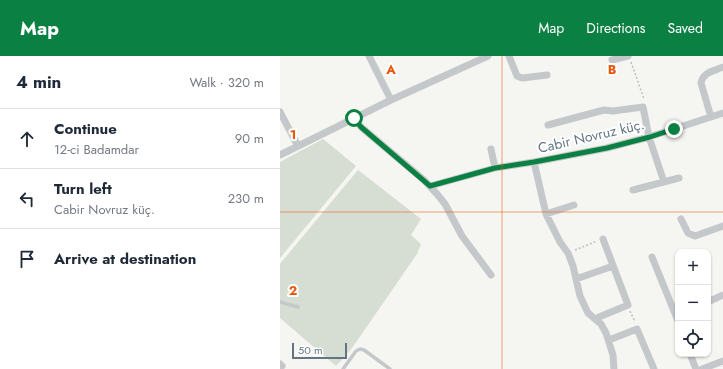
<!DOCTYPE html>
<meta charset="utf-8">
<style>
:root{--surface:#fff;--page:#f2f2f3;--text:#1f2937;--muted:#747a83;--line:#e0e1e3;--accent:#0b8043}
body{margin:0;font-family:Jost,sans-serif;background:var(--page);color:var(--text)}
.controls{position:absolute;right:12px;bottom:12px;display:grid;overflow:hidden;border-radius:8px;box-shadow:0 1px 3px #0004}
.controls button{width:36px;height:36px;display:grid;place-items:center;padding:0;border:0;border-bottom:1px solid var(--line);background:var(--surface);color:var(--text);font:20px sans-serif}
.scale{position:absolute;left:12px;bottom:10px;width:55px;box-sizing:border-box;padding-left:4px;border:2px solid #637584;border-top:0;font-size:11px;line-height:14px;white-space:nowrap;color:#637584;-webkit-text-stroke:3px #fff;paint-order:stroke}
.stop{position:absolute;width:12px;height:12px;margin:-9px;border:3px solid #0b8043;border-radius:50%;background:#fff}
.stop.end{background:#0b8043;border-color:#fff;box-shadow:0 1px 4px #0008}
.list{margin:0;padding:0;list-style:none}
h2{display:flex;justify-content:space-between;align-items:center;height:52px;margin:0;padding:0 16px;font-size:17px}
h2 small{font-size:13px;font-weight:400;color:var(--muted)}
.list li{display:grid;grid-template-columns:26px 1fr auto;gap:12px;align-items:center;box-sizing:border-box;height:60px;padding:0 16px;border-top:1px solid var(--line)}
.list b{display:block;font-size:15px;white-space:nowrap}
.list p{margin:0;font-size:13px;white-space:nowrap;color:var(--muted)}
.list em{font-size:13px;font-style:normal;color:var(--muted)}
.icon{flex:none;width:22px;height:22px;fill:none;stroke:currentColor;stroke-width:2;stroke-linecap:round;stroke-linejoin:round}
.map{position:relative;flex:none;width:443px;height:313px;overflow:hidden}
header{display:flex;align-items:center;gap:24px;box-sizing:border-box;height:56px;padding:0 20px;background:var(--accent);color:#fff}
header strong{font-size:19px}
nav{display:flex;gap:22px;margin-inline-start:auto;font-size:14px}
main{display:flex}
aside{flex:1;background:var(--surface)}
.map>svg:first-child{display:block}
.green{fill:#d6ddd2}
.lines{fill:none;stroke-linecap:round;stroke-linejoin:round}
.path{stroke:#bec0c2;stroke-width:1.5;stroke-dasharray:2 2;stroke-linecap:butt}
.lane{stroke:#c5c8cb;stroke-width:3.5}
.street{stroke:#c5c8cb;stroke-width:7}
.route{stroke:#0b8043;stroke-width:5}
.grid{fill:none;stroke:#e8590c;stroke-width:1;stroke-opacity:0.55}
.labels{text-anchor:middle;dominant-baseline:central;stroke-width:4;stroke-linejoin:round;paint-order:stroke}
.street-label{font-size:14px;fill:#637584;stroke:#fff}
.grid-label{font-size:13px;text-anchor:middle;font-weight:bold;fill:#e8590c;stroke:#fff;stroke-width:4;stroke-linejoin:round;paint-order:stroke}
</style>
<header>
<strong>Map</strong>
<nav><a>Map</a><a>Directions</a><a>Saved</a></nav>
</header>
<main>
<aside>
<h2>4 min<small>Walk · 320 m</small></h2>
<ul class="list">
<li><svg class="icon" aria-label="ahead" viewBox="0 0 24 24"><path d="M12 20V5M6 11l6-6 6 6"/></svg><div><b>Continue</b><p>12-ci Badamdar</p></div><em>90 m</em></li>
<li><svg class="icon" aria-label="left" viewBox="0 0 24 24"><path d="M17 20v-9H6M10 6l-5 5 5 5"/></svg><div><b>Turn left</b><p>Cabir Novruz küç.</p></div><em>230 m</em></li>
<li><svg class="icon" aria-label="arrive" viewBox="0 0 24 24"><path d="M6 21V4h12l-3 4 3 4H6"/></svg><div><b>Arrive at destination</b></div></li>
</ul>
</aside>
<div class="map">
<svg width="443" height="313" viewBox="0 0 443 313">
<rect width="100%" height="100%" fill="#f5f5f1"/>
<path class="green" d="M43 83 76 110 0 202V106Z
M78 114 141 163 131 179 141 188 137 198 72 292 56 310 0 262V208Z"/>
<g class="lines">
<path class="path" d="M351 6 364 43
M295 194 317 185
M350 255 355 266"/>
<path class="lane" d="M0 246 18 251
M63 313 76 295 80 293 84 294 110 313"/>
<path class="street" d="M89 0 111 44
M229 0 237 20 242 22 267 19
M332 4 348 0
M0 56 18 90
M431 61 421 27C423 16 434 15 443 11
M74 62 81 71 144 124 157 138 165 148 182 180 211 219
M268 69 324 54 333 55 363 51 369 81 384 126
M211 93 215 112
M0 99 111 44 208 0
M254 106 266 158 280 186 288 197 293 210 300 240 308 257 321 268 326 277 333 299 334 313
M150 130 215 112 254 106 327 92 369 81 443 57
M353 134 399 122
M266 158 294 149
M401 163 408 177 415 180 443 170
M372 201 398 265
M296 223 333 210
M428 246 443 239
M316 264 319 261 348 249 323 183
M329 284 357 273 374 313
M410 298 416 313
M0 308 2 310
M422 313 443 305"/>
</g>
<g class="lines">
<path class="route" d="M74 62 81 71 150 130 215 112 254 106 327 92 370 81 394 73"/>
</g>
<path class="grid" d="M222 0V313M0 156H443"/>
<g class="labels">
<g class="street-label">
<text transform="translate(311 80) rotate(-13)">Cabir Novruz küç.</text>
</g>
</g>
<g class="grid-label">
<text x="111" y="18">A</text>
<text x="332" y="18">B</text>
<text x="13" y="83">1</text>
<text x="13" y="239">2</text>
</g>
</svg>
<div class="controls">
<button>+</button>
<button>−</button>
<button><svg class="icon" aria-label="locate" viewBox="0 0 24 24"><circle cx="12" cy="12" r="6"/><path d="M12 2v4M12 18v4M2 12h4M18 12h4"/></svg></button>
</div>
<div class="scale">50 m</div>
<div class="stop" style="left:74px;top:62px"></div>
<div class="stop end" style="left:394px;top:73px"></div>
</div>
</main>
